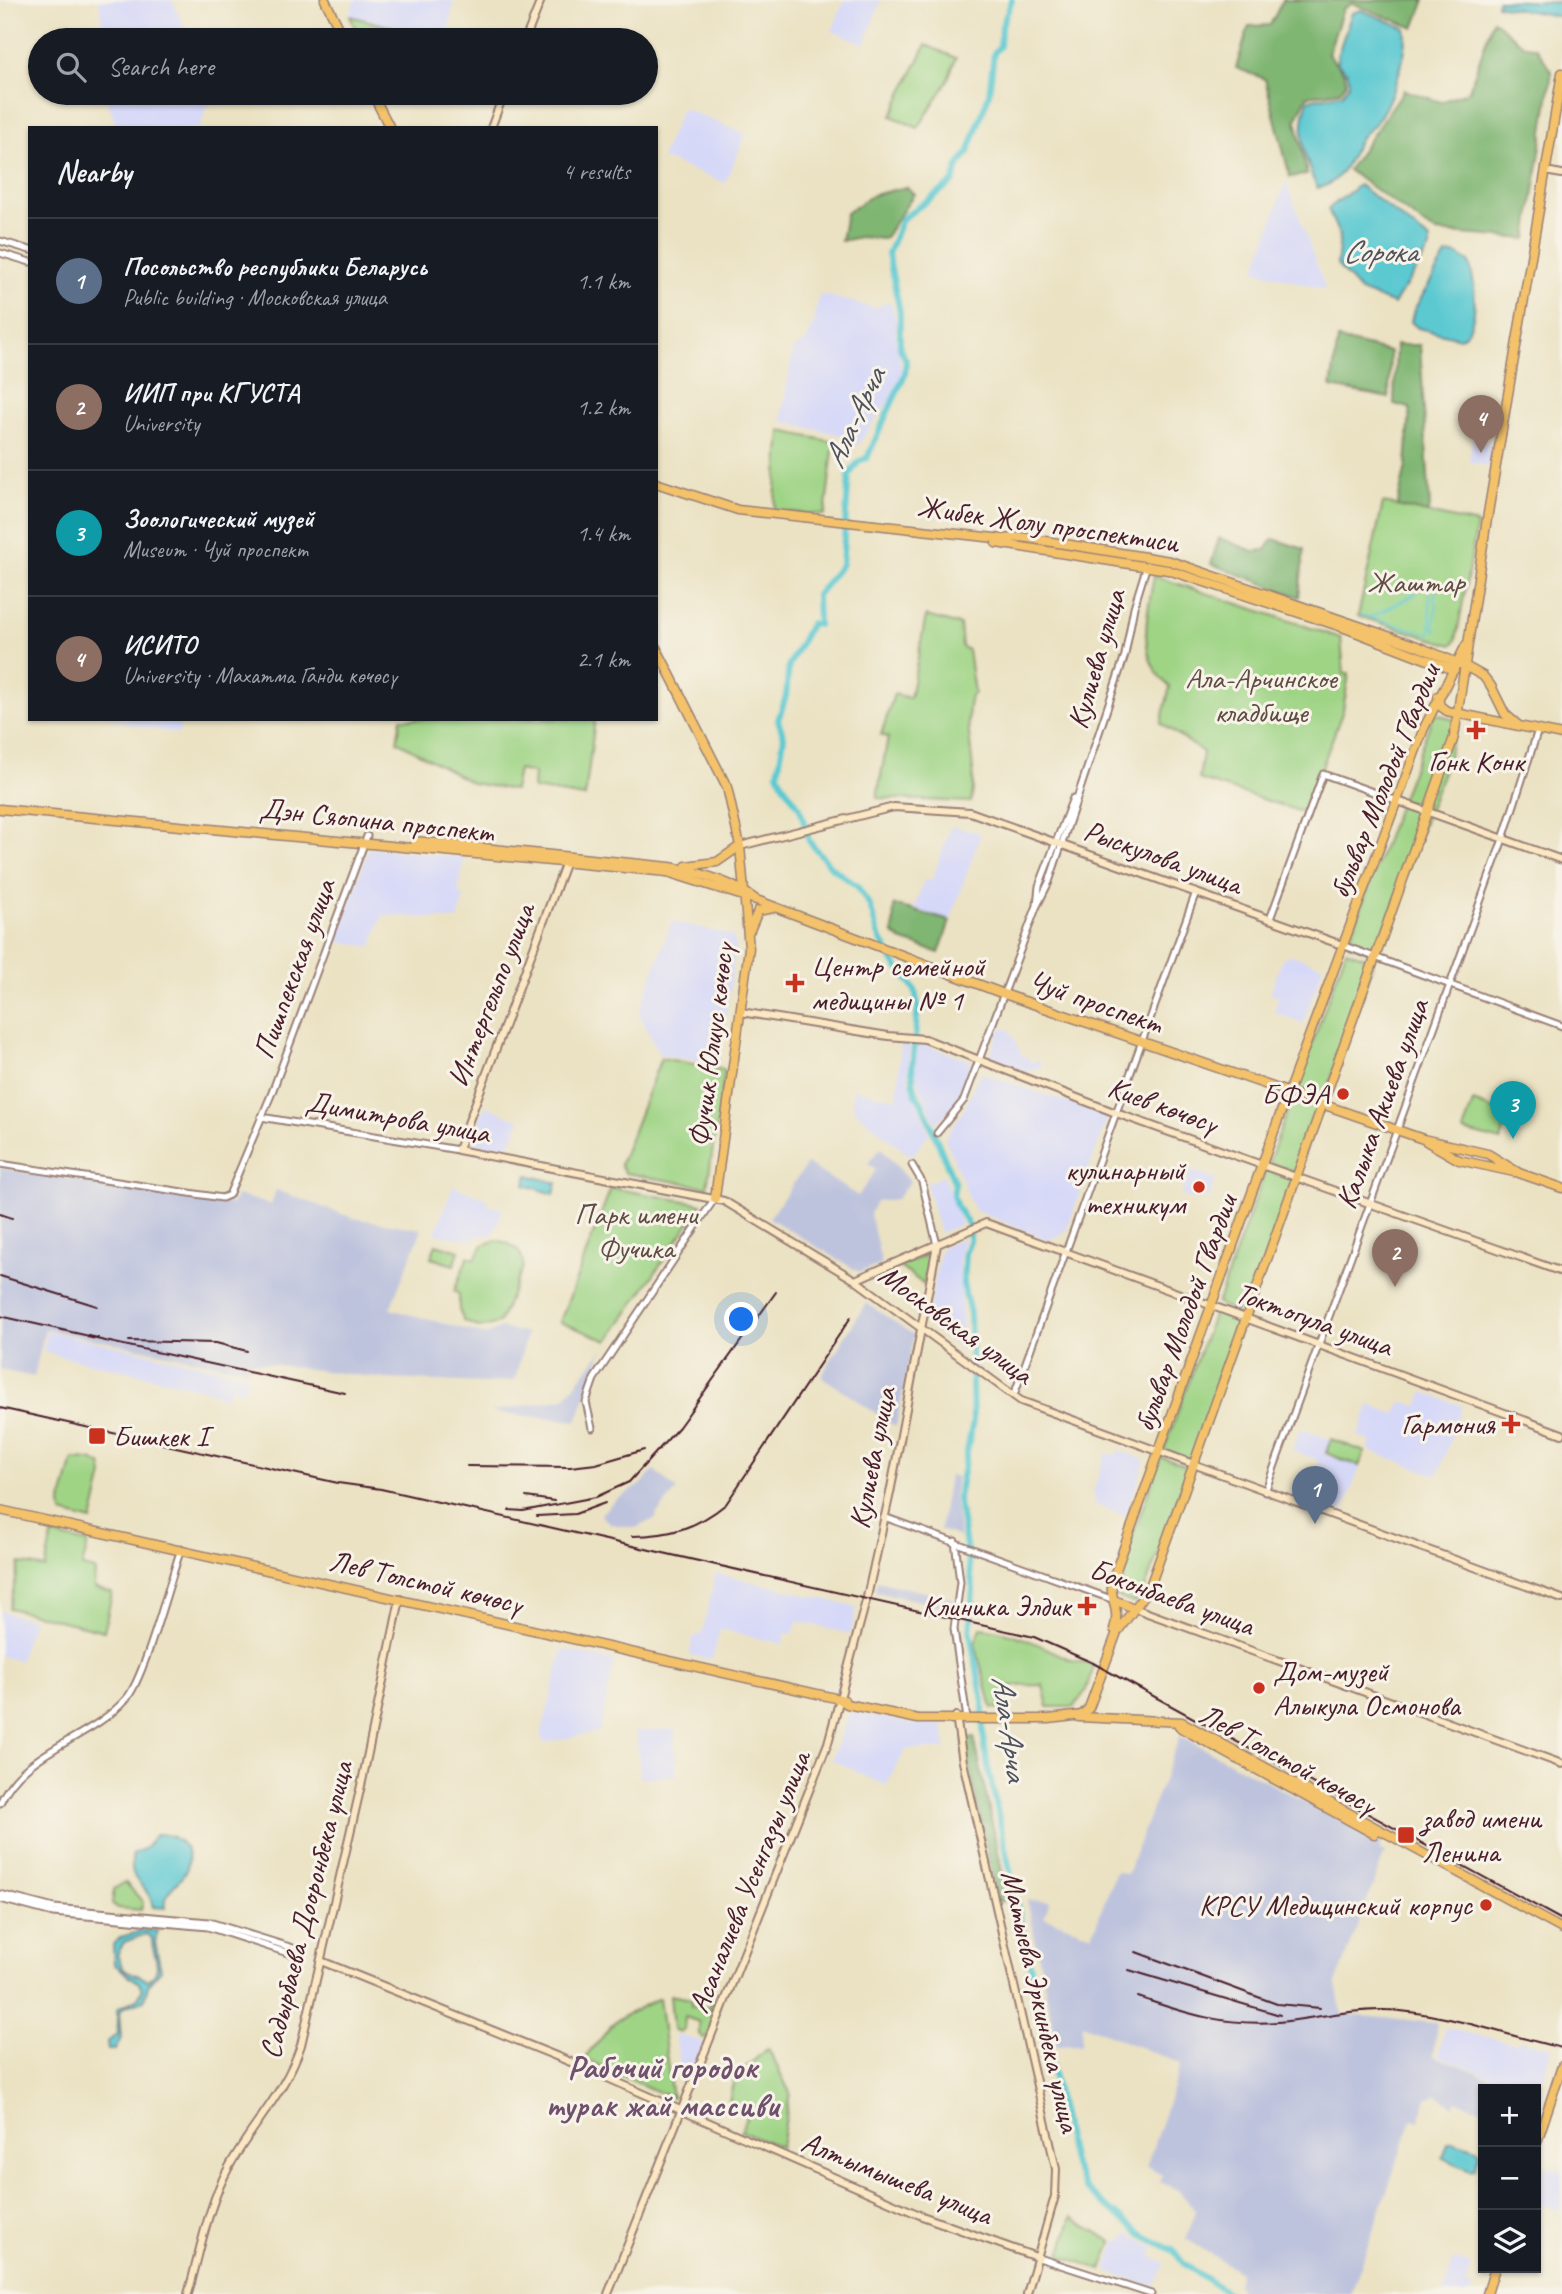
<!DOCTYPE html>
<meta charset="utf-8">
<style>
:root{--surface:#171b24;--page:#20242c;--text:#f1f3f6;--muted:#9ea1a6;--line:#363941;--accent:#c8321e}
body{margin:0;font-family:Caveat,sans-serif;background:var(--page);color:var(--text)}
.controls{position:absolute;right:21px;bottom:21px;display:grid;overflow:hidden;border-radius:0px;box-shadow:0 2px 5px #0004}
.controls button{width:63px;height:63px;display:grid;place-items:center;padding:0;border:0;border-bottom:2px solid var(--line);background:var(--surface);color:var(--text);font:35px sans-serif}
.you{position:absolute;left:742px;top:1320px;width:24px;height:24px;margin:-18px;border:5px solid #fff;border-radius:50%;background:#1a73e8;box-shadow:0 0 0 10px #1a73e833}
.badge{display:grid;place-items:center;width:46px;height:46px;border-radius:50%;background:var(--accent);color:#fff;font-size:23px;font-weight:700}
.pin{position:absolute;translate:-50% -58px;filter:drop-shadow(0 2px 4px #0008)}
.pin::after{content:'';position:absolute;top:37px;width:24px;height:21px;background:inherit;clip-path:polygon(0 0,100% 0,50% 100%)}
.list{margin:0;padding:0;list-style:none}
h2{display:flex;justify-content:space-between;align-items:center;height:91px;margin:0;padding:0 28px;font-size:30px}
h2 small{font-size:23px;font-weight:400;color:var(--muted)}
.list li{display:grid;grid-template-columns:46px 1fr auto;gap:21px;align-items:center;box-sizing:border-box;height:126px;padding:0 28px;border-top:2px solid var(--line)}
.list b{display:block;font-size:26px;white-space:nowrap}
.list p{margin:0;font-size:23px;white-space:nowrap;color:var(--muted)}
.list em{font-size:23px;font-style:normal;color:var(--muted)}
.icon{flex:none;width:38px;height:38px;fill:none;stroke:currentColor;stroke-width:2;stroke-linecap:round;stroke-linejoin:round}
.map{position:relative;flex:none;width:1562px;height:2294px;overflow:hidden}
.search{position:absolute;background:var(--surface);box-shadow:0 2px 5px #0004;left:28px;top:28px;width:630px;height:77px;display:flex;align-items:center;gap:18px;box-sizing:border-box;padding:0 24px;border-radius:38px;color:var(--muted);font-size:26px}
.panel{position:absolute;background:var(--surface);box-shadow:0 2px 5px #0004;left:28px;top:126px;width:630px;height:595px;border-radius:0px}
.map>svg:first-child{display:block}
.built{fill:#d6d8f8}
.industrial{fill:#bec3dd}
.green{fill:#9fd485;stroke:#747a58;stroke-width:2}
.forest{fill:#7fb672;stroke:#646a4e;stroke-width:2}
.water{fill:#5cc9d1;stroke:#53747e;stroke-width:2;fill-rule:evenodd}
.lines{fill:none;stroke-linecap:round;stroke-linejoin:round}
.stream{stroke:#5cc9d1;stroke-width:2}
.river{stroke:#5cc9d1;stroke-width:6}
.tertiary-casing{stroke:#9a8077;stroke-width:9}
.secondary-casing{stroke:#9a8077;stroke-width:10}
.primary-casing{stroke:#9a8077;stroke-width:11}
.tertiary{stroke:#fff;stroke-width:5}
.secondary{stroke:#fae7c3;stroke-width:6}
.primary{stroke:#f3c26a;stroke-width:8}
.rail{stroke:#4a1f2b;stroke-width:2}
.poi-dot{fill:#c8321e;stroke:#f7f3e8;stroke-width:2.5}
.labels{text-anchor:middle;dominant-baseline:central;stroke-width:6;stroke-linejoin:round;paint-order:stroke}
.street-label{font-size:30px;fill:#4a1f2b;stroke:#f7f3e8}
.park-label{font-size:30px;fill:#5f4c42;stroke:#f7f3e8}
.poi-label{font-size:30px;fill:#4a1f2b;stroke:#f7f3e8;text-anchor:end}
.water-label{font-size:32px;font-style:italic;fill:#4f525d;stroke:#f7f3e8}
.quarter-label{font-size:33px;font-weight:bold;fill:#70516d;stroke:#f7f3e8}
</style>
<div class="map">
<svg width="1562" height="2294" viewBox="0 0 1562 2294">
<rect width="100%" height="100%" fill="#f7f3e8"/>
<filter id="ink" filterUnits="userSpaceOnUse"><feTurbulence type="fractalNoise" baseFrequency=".0143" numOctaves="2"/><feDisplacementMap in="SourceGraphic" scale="14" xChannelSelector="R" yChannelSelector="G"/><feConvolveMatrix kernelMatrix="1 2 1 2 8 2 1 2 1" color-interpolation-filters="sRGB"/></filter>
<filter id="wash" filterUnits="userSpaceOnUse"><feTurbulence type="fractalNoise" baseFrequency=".00686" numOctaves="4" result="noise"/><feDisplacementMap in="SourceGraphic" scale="28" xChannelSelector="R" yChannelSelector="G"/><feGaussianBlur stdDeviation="1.57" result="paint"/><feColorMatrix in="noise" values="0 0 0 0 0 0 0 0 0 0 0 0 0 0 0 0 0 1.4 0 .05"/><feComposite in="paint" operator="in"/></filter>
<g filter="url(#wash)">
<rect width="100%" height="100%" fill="#ebe2c3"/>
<path class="built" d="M99 0H172L191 40H85L102 25Z
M354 0H454L447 40 350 15Z
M844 0H881L865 44 832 31Z
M103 93H216L220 100 206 107 200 128H118Z
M682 108 746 134 725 183 661 158Z
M1286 181 1326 290 1255 270Z
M819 294 876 308 890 301 897 322 895 332 902 372 896 391 857 446 844 436 781 421 793 349 806 341 814 322Z
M1472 440 1492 443 1489 466 1469 462Z
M180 719 179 734 110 720V719Z
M951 826 981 833 950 921 914 909 924 880H932Z
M369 848 464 858 458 893 464 895 458 920 383 915 371 947 336 941Z
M672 921 733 936 736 947 719 1064 659 1054 639 1013Z
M1288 954 1323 966 1303 1024 1274 1012 1279 996 1270 993 1283 957 1287 958Z
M1000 1028 1010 1030 1023 1057 1027 1056 1031 1063 1039 1060 1042 1066 1026 1072 989 1059Z
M901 1042H910L908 1078 929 1133 914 1154 909 1155 855 1111 852 1102 853 1089 897 1099Z
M918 1043 972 1061 953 1107 935 1124 915 1073Z
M980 1073 1108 1116 1066 1231 1049 1240 974 1210 945 1138 964 1109Z
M485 1106 520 1120 513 1138 505 1149 497 1151 471 1140Z
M1191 1170 1216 1180 1209 1198 1202 1195 1199 1202 1181 1195Z
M944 1176 961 1224 940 1233 926 1183Z
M453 1186 489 1200 487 1205 503 1209 493 1235 477 1236 471 1240 435 1234Z
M964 1237 959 1260 964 1351 927 1324 941 1248Z
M47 1331 248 1375 244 1391 230 1388 225 1399 212 1391 43 1352Z
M1423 1392 1462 1406 1438 1476 1368 1450 1371 1441 1358 1437 1369 1405 1396 1414 1401 1401 1418 1406Z
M1300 1429 1330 1439 1325 1453H1322L1360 1467 1343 1512 1316 1501 1323 1480 1319 1478 1323 1468 1317 1466 1318 1460 1292 1451Z
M1118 1450 1145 1460 1126 1516 1094 1504 1096 1496 1092 1494 1106 1453 1116 1456Z
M716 1573 857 1607 850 1634 797 1621 793 1634 786 1633 783 1644 720 1629 712 1660 690 1655 692 1639 702 1633Z
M0 1611 33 1620 19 1661 0 1656Z
M562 1649 614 1661 600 1731 544 1743 541 1736Z
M850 1711 912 1724 943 1725 946 1749H906L886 1786 832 1760Z
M674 1729 676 1775 640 1778 636 1731Z
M1444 2028 1518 2044 1519 2040 1552 2047 1541 2081 1526 2076 1521 2087 1438 2056Z
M675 2034 704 2042 686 2085 682 2083Z
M1545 2166 1562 2172V2211L1536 2203Z
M1129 2233 1154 2248 1151 2257 1166 2262 1153 2287 1106 2271 1114 2246 1119 2240 1122 2242Z
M1454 2259 1472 2264 1466 2285 1472 2287 1470 2294H1443Z"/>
<path class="industrial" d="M881 1148 910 1181 897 1199 876 1201 870 1214 882 1265 859 1272 769 1218 807 1164 858 1196 876 1170 868 1163Z
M0 1168 232 1204 237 1195 271 1205 276 1190 353 1218 422 1229 390 1309 486 1335 501 1328 527 1333 515 1380 486 1383 385 1379 250 1361 247 1370 45 1329 34 1377 0 1370Z
M866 1303 914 1335 896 1427 821 1376Z
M603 1349 577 1421 490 1412 565 1398Z
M654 1470 677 1490 656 1515 657 1518 635 1528 612 1524 603 1518 601 1514 615 1500 641 1485Z
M949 1475 957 1477 954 1496 960 1537 940 1530Z
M877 1581 955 1599 954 1609 875 1591Z
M1180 1736 1381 1842 1379 1850 1384 1853 1386 1850 1336 1984 1342 2014 1437 2023 1433 2056 1517 2087 1483 2089V2110L1456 2101 1454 2106 1436 2094 1427 2098 1419 2121 1412 2119 1351 2294H1241L1237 2284 1240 2272 1186 2239 1196 2211 1178 2190 1160 2182 1162 2175 1146 2167 1181 2064 1082 2024 1081 2045 1057 2046 1027 1900 1050 1901 1044 1917 1092 1935 1116 1871 1127 1874Z"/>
<path class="green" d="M350 16 440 40H360Z
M926 45 956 58 946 84 918 128 891 116Z
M781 431 834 442 825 515 774 511Z
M1383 503 1477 524 1456 640 1452 645 1358 616Z
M1154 576 1341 638 1344 674H1349L1343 710 1305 813 1199 779 1203 752 1161 723 1170 687C1135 658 1147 616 1154 576Z
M926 616 960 625 962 647 968 650 974 693 971 696C962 731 979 766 971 802L877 798 888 737 881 735 894 694 910 698Z
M1439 714 1454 720 1449 756 1429 809 1401 800 1433 716Z
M401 719H595L585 797 533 789 534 773 518 770 514 790 472 783 397 741Z
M1399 804 1427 814 1376 954 1348 944Z
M1346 950 1374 960 1324 1098 1296 1088Z
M661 1058 725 1070 707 1187 625 1173 620 1165Z
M1292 1097 1320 1107 1297 1173 1269 1162Z
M1473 1102 1508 1115 1501 1141 1463 1131Z
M1266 1170 1294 1180 1245 1314 1217 1304Z
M611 1188 702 1204 608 1341 560 1322Z
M496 1240C510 1243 524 1250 523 1267L499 1323 480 1328 464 1321 459 1310V1294L454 1291 468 1256 475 1259 483 1245Z
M436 1244 459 1251 454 1265 431 1258Z
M931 1253 924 1284 898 1266Z
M1215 1310 1243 1320 1192 1460 1164 1450Z
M1331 1439 1365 1452 1359 1466 1326 1453Z
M1161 1457 1189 1467 1143 1594 1134 1603 1117 1597 1115 1584Z
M73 1459 91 1460 101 1465 103 1475 92 1521 62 1513 61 1503Z
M52 1535 88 1543 82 1567 95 1570 94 1588 112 1593 104 1631 9 1608 20 1563 45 1568Z
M981 1628C1015 1632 1040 1645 1069 1659 1079 1664 1086 1659 1094 1667L1085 1692 1074 1707H1048L1043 1685 1010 1686V1709L992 1708 975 1643Z
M125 1882 143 1902 141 1910 117 1908 112 1904 114 1889Z
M670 1995 692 1999 691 2006 711 2008 710 2001 719 2005 707 2037 703 2038 699 2034V2022L685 2017 684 2029 679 2032 673 2029Z
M659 1998 672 2098 584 2059 616 2020Z
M768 2048 790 2093 781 2147 741 2131 749 2111 729 2101 734 2078Z
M1072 2217 1112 2242 1102 2270 1060 2255Z"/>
<path class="forest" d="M1283 0H1425L1414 28 1352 3 1343 9 1328 54 1345 74 1346 83 1340 91 1307 96 1296 120 1307 175 1290 177 1265 79 1236 68 1249 26 1270 25Z
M1493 20 1523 45 1536 48 1552 71 1527 239 1435 232 1348 170 1404 90 1441 102 1469 91Z
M906 187 914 194 884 239 860 237 841 241 846 213 873 195Z
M1338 339 1390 352 1389 398 1331 387Z
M1396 345H1420L1430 508 1427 513 1397 506 1406 466 1410 408 1394 404Z
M1219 538 1253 551 1266 550 1273 539 1304 549 1299 597 1211 564Z
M894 905 950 921 939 953 901 940 893 934Z
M974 1737 1008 1900 998 1902 963 1739Z"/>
<path class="water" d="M1498 0 1562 3V17L1497 5Z
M1361 10 1405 28C1410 53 1390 105 1374 125 1370 129 1365 132 1362 136 1349 155 1344 184 1317 188 1304 159 1297 131 1308 100L1342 94 1349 84 1348 73 1337 63V56L1352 13Z
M1359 185 1430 240V248L1394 304 1360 291 1337 265 1340 237 1328 209Z
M1456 254 1469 262C1475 282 1481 326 1460 338L1418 328 1411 322 1414 310 1446 255Z
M528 1175 557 1183 554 1194 525 1185Z
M156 1834C176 1833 195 1849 186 1870 179 1886 163 1888 166 1908L153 1907C150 1884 126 1885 133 1854L146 1848Z
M146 1930 158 1931 155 1942 161 1970 148 1985 144 2000 124 2007 119 2013 121 2038 115 2050H108L107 2042 118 2035 117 2009 138 1998 142 1990 139 1983 114 1964 113 1945 121 1937ZM146 1934 152 1938C151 1954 166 1968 148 1980L123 1969 117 1955 124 1942Z
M1452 2141 1477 2149 1480 2153 1475 2169 1471 2170 1443 2158 1448 2143Z"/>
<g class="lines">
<path class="stream" d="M1382 612 1416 594
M1361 615 1371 617 1416 593
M1372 618 1430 634V593
M1437 631 1433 627 1437 605 1434 598 1437 591
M914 1079 921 1101"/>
<path class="river" d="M1012 0 1001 28 1000 46 994 53 989 94 968 153 958 166 953 182 902 219 888 254 900 312V348L906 360 905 374 867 458 859 461 849 475 842 564 817 595 818 625 811 623 789 665 786 696 778 720 784 737 778 773 782 783 800 808 809 841 831 867 857 886 870 906 878 934 893 961 915 990 918 1006 912 1069 915 1095 921 1101 955 1184 953 1195 957 1207 969 1226 970 1239 965 1253 963 1284 970 1314 973 1421 958 1497 973 1589 970 1633 983 1701V1733L987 1762 1072 2162 1085 2188 1097 2199 1141 2234 1174 2251 1183 2263 1229 2294"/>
</g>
</g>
<g filter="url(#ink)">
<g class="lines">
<defs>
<path id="tertiary" d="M0 241 30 250
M0 253 30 262
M1037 905 1039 886 1073 798
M1270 919 1323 774 1398 801
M1342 945 1562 1026
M261 1117 458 1150
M937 1133 964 1100 1036 908 1049 882 1125 655 1134 607 1147 565
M0 1164 222 1198 229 1195 271 1095 367 836
M912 1165 922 1182 937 1245
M1014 1395 1196 892
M592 1428 586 1402 594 1379 715 1198
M1265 1492 1503 839 1538 730
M884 1517 1114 1600
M955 1541 960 1582 954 1629 967 1719
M0 1803C23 1750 90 1740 126 1699 144 1680 170 1580 181 1549
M0 1894 54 1908 209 1922 296 1949
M0 1899 53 1913 208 1927 294 1955
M1039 2258 1151 2294"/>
<path id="secondary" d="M525 40 541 0
M491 128 504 93
M1545 171 1562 174
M1398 801 1562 860
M740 846 894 807 970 812 1342 945
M567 859 458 1150 724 1201 855 1280 1021 1401 1562 1599
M741 1012 888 1036 925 1039 1116 1113 1562 1272
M855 1280 986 1223 1562 1434
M1134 1608 1562 1764
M956 1716 963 1762 1056 2169 1055 2196 1027 2294
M321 1961 578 2065 922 2216 1039 2258
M188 2294C200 2252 208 2204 230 2165 253 2124 286 2091 301 2045L363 1777 400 1599
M608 2294 828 1743 867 1597 890 1493 937 1245"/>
<path id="primary" d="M325 0 345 40
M372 93 390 128
M656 483 738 510 1004 539 1021 537 1170 561 1417 646 1465 666 1483 676 1491 686 1505 714 1519 726
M996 543 1168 570 1345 628 1454 670
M656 647 727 787 740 846 749 948 715 1198
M1438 696 1440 706 1447 711 1562 735
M0 809 667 872 759 901 1004 994 1423 1139 1488 1154 1519 1173 1562 1188
M415 841 670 867C699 872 731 882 755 899
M686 866 717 862 740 846
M750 930 758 911 773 908
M1426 1141 1459 1160 1514 1172
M0 1510 844 1700
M1114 1600 1134 1608
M1114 1629C1121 1611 1109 1598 1112 1581L1286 1098 1424 728 1466 645
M841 1700 847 1704 918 1719H1049L1082 1715 1089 1708 1117 1632 1149 1589 1454 737 1486 525 1562 73
M1079 1717 1182 1722 1562 1929
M1177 1723 1181 1728 1374 1834
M1536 2145 1562 2066
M1487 2294 1495 2268"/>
</defs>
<use href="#tertiary" class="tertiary-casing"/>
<use href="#secondary" class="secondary-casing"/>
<use href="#primary" class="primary-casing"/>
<use href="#tertiary" class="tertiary"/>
<use href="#secondary" class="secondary"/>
<use href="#primary" class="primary"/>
<path class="rail" d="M0 1214 12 1218
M0 1276 97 1306
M0 1316 98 1338
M87 1337 345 1393
M129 1341 216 1343 247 1351
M0 1408 338 1483 381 1489 1034 1637 1093 1663 1562 1920
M467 1466 570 1467 596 1464 644 1450
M526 1497 554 1501
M509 1510 523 1511 596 1497 629 1482 679 1427 776 1292
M537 1516 575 1514 605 1503
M632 1536C669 1536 697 1528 726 1504L851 1317
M1136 1952 1277 2004 1320 2008
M1129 1970 1280 2015
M1138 1997C1187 2014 1225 2026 1278 2022 1314 2019 1348 2009 1384 2010 1444 2012 1504 2035 1562 2048"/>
</g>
</g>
<g class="poi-dot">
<path d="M1472.5 719.5h7v7h7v7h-7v7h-7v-7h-7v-7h7z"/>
<path d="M791.5 972.5h7v7h7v7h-7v7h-7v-7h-7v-7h7z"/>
<circle cx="1343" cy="1094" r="7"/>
<circle cx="1199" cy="1187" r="7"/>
<path d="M1507.5 1413.5h7v7h7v7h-7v7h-7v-7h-7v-7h7z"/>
<rect x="88" y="1427" width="18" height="18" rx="3.5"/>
<path d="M1083.5 1595.5h7v7h7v7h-7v7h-7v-7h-7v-7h7z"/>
<circle cx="1259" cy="1688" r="7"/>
<rect x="1397" y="1826" width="18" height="18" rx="3.5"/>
<circle cx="1486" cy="1905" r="7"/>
</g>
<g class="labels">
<g class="street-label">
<text transform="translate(1048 524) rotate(8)">Жибек Жолу проспектиси</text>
<text transform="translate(1096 659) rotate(-74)">Кулиева улица</text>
<text transform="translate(1384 781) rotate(-68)">бульвар Молодой Гвардии</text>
<text transform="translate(377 820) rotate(6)">Дэн Сяопина проспект</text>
<text transform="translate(1163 857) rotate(20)">Рыскулова улица</text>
<text transform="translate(294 969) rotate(-70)">Пишпекская улица</text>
<text transform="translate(491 995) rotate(-69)">Интергельпо улица</text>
<text transform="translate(1096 1002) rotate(19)">Чуй проспект</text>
<text transform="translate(711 1045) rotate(-83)">Фучик Юлиус көчөсү</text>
<text transform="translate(1382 1104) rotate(-70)">Калыка Акиева улица</text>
<text transform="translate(1163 1105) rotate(20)">Киев көчөсү</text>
<text transform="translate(398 1117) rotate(10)">Димитрова улица</text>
<text transform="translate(1185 1313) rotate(-70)">бульвар Молодой Гвардии</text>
<text transform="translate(1314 1319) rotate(20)">Токтогула улица</text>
<text transform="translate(956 1324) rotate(36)">Московская улица</text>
<text transform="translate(872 1458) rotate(-79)">Кулиева улица</text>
<text transform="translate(426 1582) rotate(13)">Лев Толстой көчөсү</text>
<text transform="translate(1172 1597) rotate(20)">Боконбаева улица</text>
<text transform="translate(1288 1759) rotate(29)">Лев Толстой көчөсү</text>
<text transform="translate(749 1882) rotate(-68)">Асаналиева Усенгазы улица</text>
<text transform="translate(306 1910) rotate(-76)">Садырбаева Дооронбека улица</text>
<text transform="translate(1041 2001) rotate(77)">Матыева Эркинбека улица</text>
<text transform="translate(897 2178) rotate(22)">Алтымышева улица</text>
</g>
<g class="park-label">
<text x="1416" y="582">Жаштар</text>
<text x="1261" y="678">Ала-Арчинское<tspan x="1261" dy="34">кладбище</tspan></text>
<text x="636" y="1214">Парк имени<tspan x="636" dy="34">Фучика</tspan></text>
</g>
<g class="poi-label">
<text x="1476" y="761" text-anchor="middle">Гонк Конк</text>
<text x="811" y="966" text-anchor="start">Центр семейной<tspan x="811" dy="34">медицины № 1</tspan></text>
<text x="1329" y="1094">БФЭА</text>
<text x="1185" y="1170">кулинарный<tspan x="1185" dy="34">техникум</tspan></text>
<text x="1495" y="1424">Гармония</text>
<text x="113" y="1436" text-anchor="start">Бишкек I</text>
<text x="1071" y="1606">Клиника Элдик</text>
<text x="1273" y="1671" text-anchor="start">Дом-музей<tspan x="1273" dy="34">Алыкула Осмонова</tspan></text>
<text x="1422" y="1818" text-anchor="start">завод имени<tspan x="1422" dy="34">Ленина</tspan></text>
<text x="1472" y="1905">КРСУ Медицинский корпус</text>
</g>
<g class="water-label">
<text x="1380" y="251">Сорока</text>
<text transform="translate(854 418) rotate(-65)">Ала-Арча</text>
<text transform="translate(1010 1728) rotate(82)">Ала-Арча</text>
</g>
<g class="quarter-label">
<text x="662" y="2067">Рабочий городок<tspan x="662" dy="38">турак жай массиви</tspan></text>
</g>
</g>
</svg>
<div class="controls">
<button>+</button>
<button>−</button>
<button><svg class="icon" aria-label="layers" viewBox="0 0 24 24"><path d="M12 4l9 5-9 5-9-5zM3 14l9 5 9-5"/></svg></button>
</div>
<div class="you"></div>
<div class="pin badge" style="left:1315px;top:1524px;background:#5c6f8a">1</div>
<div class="pin badge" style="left:1395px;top:1287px;background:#8d6e63">2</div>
<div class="pin badge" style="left:1513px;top:1139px;background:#0f9aa8">3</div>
<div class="pin badge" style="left:1481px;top:453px;background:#8d6e63">4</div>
<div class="search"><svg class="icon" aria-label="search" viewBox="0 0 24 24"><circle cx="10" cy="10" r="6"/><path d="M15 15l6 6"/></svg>Search here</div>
<section class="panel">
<h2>Nearby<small>4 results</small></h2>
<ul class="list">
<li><span class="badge" style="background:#5c6f8a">1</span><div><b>Посольство республики Беларусь</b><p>Public building · Московская улица</p></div><em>1.1 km</em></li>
<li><span class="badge" style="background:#8d6e63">2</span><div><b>ИИП при КГУСТА</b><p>University</p></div><em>1.2 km</em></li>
<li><span class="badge" style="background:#0f9aa8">3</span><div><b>Зоологический музей</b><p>Museum · Чуй проспект</p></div><em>1.4 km</em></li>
<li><span class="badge" style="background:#8d6e63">4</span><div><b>ИСИТО</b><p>University · Махатма Ганди көчөсү</p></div><em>2.1 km</em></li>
</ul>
</section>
</div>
